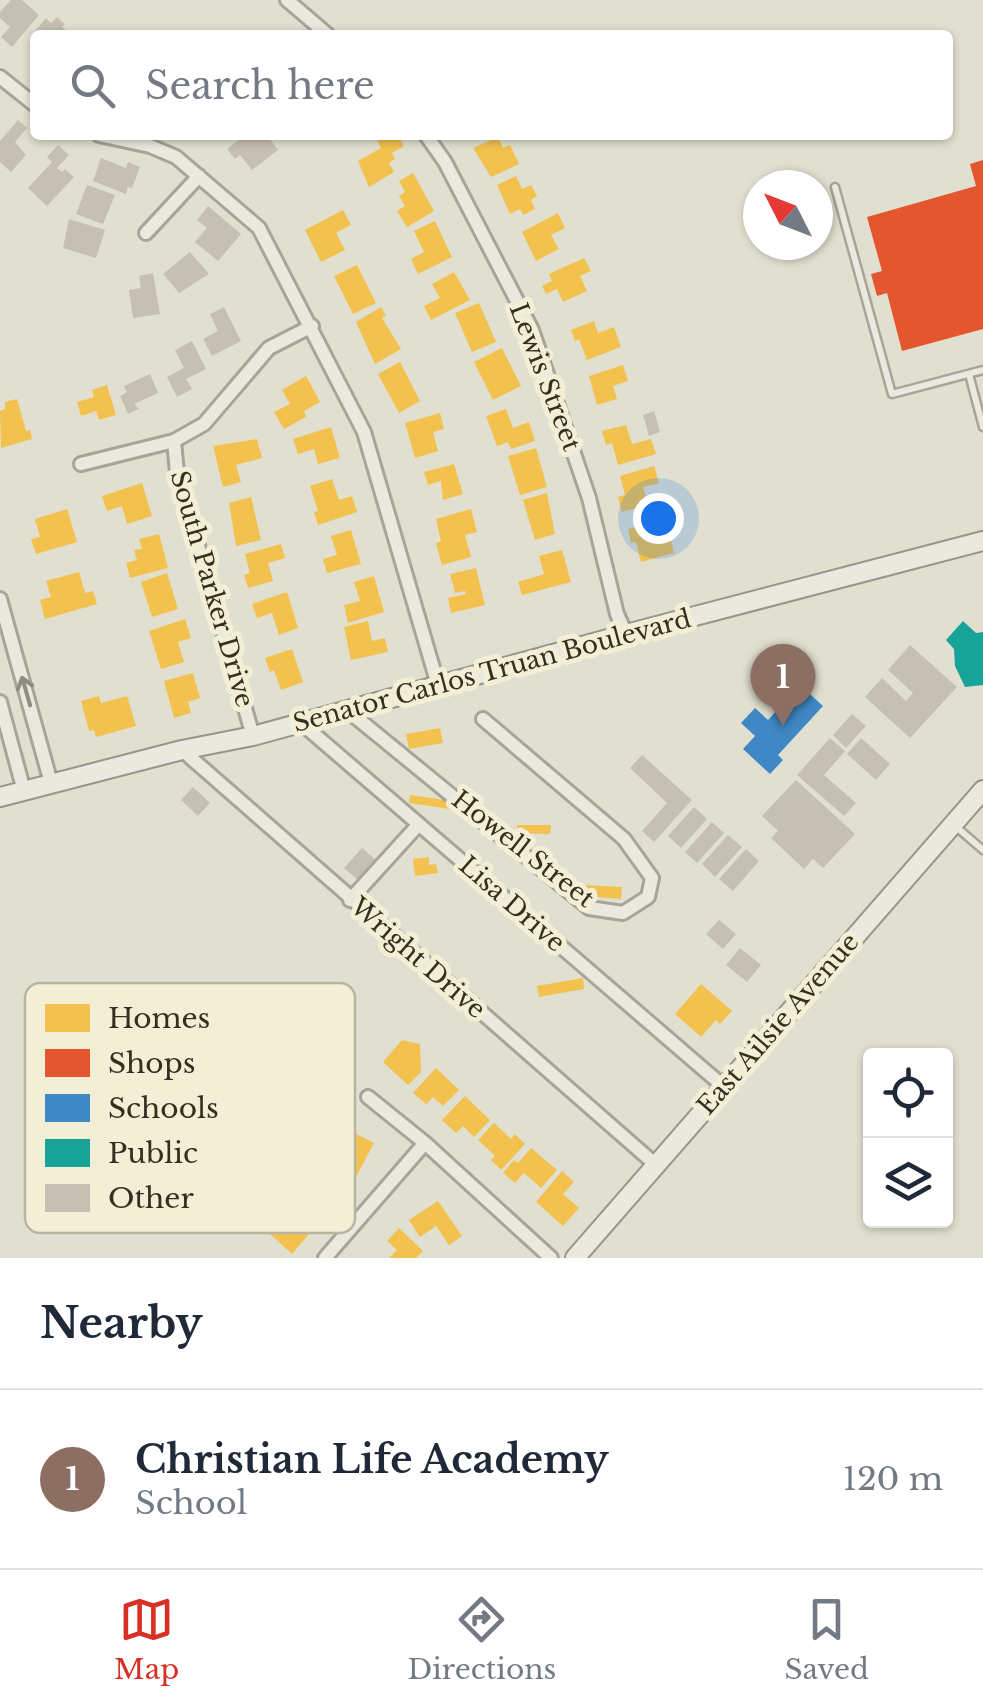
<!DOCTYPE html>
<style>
:root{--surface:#fff;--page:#f2f2f3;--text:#1f2937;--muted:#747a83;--line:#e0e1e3;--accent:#d93025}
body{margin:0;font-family:"Libre Baskerville",serif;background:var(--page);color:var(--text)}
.controls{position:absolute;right:30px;bottom:30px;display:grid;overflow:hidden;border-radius:10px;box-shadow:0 2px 8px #0004}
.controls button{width:90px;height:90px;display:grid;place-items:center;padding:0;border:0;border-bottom:2px solid var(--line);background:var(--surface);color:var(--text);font:50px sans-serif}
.compass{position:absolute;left:743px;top:170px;width:90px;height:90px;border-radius:50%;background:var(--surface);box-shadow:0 2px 8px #0004;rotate:312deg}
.you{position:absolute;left:658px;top:518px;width:35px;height:35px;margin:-25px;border:8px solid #fff;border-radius:50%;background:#1a73e8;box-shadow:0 0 0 15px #1a73e833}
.badge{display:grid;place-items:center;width:65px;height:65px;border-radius:50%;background:var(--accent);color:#fff;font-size:32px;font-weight:700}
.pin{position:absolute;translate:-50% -82px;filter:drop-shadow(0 2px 5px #0008)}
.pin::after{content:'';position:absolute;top:52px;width:35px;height:30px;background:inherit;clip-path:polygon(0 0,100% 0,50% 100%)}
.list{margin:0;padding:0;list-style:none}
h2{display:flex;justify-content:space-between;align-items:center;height:130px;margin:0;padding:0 40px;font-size:42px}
h2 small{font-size:32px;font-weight:400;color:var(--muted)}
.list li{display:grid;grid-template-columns:65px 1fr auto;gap:30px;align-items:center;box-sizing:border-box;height:180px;padding:0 40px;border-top:2px solid var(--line)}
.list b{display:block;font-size:38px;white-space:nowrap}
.list p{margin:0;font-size:32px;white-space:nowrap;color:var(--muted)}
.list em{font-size:32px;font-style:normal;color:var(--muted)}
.icon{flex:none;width:55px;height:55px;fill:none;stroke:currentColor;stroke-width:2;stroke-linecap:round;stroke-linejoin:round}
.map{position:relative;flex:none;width:983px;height:1258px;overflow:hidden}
.search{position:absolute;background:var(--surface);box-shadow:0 2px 8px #0004;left:30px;right:30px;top:30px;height:110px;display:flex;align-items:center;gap:25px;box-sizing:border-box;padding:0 35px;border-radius:10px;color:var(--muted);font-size:38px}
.sheet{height:310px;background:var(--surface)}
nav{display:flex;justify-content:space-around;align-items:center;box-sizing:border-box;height:140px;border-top:2px solid var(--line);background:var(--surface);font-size:28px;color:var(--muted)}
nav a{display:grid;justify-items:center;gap:5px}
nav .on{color:var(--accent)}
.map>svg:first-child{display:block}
.homes{fill:#f2c14e}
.shops{fill:#e4572e}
.schools{fill:#3f88c5}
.public{fill:#17a398}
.building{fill:#c5c0b1}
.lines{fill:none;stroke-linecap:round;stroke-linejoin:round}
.lane-casing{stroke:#a7a598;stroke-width:11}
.street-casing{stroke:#a7a598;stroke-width:18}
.secondary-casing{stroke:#979488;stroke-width:22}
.lane{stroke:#eae9e0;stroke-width:6}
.street{stroke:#eae9e0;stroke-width:12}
.secondary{stroke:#eae9e0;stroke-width:18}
.oneway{stroke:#908c80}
.labels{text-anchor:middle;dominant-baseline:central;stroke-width:10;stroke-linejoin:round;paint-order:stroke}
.street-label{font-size:25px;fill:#352f21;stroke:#f2efd6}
.key{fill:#f2efd6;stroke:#b9b5a0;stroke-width:2.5}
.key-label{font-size:28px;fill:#352f21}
</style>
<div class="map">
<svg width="983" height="1258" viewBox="0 0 983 1258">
<rect width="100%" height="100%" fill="#e1e0d0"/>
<path class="homes" d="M386 135H398L404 146 392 153 395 159 389 163 394 172 369 187 358 161 381 148 377 140Z
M498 137 503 148 510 145 519 164 491 177 473 148Z
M413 173 434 211 407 227 397 211 405 206 399 196 405 192 399 181Z
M516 176 522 189 531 185 537 196 531 200 535 209 523 215 520 209 510 214 497 185Z
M343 210 351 225 336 233 345 250 321 262 305 230Z
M558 213 565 228 551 235 559 249 536 261 522 232Z
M435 221 452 257 418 274 411 259 424 252 414 231Z
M584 258 591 271 580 276 587 291 563 302 557 289 546 294 542 286 552 281 549 274Z
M357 265 376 303 353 314 334 276Z
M454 272 470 300 431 320 424 306 440 298 432 284Z
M479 303 496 342 472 352 455 313Z
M381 307 386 316 382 318 401 349 375 364 356 322Z
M594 321 598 333 614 327 621 347 587 360 579 339 575 341 571 330Z
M502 348 521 386 493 400 474 362Z
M400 362 420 401 399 413 378 374Z
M623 365 628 381 613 386 617 399 597 405 589 376Z
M306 376 320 402 304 411 306 417 284 429 274 412 290 404 282 390Z
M107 385 116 415 99 420 96 411 81 416 77 402 94 397 92 390Z
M17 399 26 431 30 430 32 439 1 448 0 411 5 409V402Z
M506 409 513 428 529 422 535 441 511 449 508 442 497 446 486 416Z
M440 413 444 429 433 432 438 451 415 458 405 423Z
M626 425 632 444 651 439 656 454 618 465 612 443 606 445 602 431Z
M331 427 340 458 318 464 314 449 298 454 293 439Z
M257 439 262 458 236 465 241 482 223 487 213 446Z
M536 448 547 487 520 495 508 456Z
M454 464 463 494 443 500 441 481 428 485 424 472Z
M654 466 659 483 643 487 648 505 622 512 618 497 625 495 620 476Z
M332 479 339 500 352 496 357 512 318 525 314 512 318 511 310 486Z
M142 483 152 516 127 524 122 506 107 511 102 496Z
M547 493 555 534 535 540 523 500Z
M251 497 261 540 236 546 229 503Z
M67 509 77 542 36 554 31 539 40 537 35 519Z
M471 509 477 532 465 535 471 557 442 565 436 543 441 541 436 519Z
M653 522 657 539 670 536 674 553 641 562 636 542 631 543 628 529Z
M351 530 361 564 327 573 323 559 337 555 331 536Z
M159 534 168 568 130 578 126 563 137 560 134 550 142 549 139 539Z
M281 544 285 558 268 563 273 581 248 588 244 575 250 573 245 554Z
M562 550 571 582 522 595 518 582 544 574 539 556Z
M476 568 485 605 451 613 448 598 466 594 465 591 455 593 450 574Z
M79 572 85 593 93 591 97 604 45 619 40 600 51 597 46 581Z
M167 573 178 609 152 617 141 582Z
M374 576 384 612 348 623 344 605 360 601 354 582Z
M287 592 298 628 279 635 272 613 257 618 252 604Z
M185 619 191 638 178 642 184 662 161 669 149 631Z
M368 621 372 641 385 638 388 652 351 660 344 627Z
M292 649 303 682 281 690 274 670 270 672 265 658Z
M193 673 200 698 188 702 191 713 174 718 164 681Z
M99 696 101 703 127 696 136 726 96 737 94 730 89 731 81 701Z
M440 728 443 743 409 749 406 734Z
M410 795 459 802 457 810 409 803Z
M517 825H551L550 834 517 833Z
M429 857V865L436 864 438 873 415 876 413 859Z
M586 885 622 887 621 899 585 896Z
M583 978 584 989 539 997 537 986Z
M701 984 732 1011 720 1024 716 1020 701 1037 675 1014Z
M402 1040 420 1044 421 1072 408 1085 383 1062Z
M436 1068 459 1090 443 1106 433 1097 426 1104 413 1093Z
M465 1096 490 1120 474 1137 463 1126 456 1133 442 1120Z
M494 1123 511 1139 515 1134 525 1144 501 1170 491 1160 495 1156 478 1140Z
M339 1125 374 1143 356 1177 334 1165 343 1146 332 1140Z
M531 1148 557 1170 541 1188 524 1173 515 1183 503 1173 514 1160 518 1163Z
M562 1171 574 1182 563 1194 579 1208 563 1226 536 1202Z
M438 1201 462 1236 449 1245 436 1226 420 1237 409 1220Z
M295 1208 316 1226 292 1254 259 1224 271 1211 283 1222Z
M399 1228 423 1251 416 1258H389L397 1250 387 1241Z"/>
<path class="shops" d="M983 160V329L902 351 887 293 877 296 871 274 882 271 867 217 976 186 970 164Z"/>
<path class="schools" d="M800 685 823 706 778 755 783 760 770 774 743 749 755 736 741 723 755 708 768 720Z"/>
<path class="public" d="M963 621 976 633 983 632V685L965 687 955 666 954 649 946 640Z"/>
<path class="building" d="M11 0H22L39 15 12 47 1 37 10 27 0 18V12Z
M57 17 65 24 62 27 67 31 64 35H32L46 18 51 23Z
M18 120 27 128 15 142 26 155 11 172 0 162V141Z
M245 135H267L278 150 252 170 240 155 235 159 227 149Z
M58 145 69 155 57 168 62 172 65 169 74 177 47 206 28 188 52 162 47 157Z
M101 158 126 168 128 162 140 167 132 188 128 187 126 194 93 181Z
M87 185 115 195 103 224 76 214Z
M208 206 241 234 218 261 195 242 207 228 197 220Z
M69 219 105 230 96 258 63 248Z
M190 252 209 274 179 293 163 274Z
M153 273 160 314 133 318 129 290 141 288 139 276Z
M224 307 241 341 212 356 203 339 218 331 210 314Z
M192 341 206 369 186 379 192 389 177 397 167 377 184 368 175 350Z
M150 374 158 393 134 404 139 409 128 414 120 396 127 392 124 386Z
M654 411 660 432 649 436 643 415Z
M910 645 957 687 910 738 865 697 882 678 906 701 913 693 888 670Z
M852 714 866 726 846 748 833 735Z
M830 738 845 751 824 775 856 803 844 816 797 775Z
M861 738 890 764 876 780 847 754Z
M642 755 692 800 654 842 642 831 667 803 630 768Z
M796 780 855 834 823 868 813 859 804 869 771 838 778 831 762 816Z
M193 787 210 803 198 816 181 800Z
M694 807 707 819 681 848 668 836Z
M712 822 724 833 697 863 685 852Z
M728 835 742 847 715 877 702 864Z
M362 848 376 860 358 880 344 868Z
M746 849 759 861 733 891 719 879Z
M719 920 736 934 723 949 706 934Z
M740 948 761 965 747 982 726 965Z"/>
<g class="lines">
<defs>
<path id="lane" d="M835 187 892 394 983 370
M969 374 983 427
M954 825 983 850"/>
<path id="street" d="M287 0 328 35
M0 77 35 105
M99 135 150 146 176 157 259 228 364 432 438 685
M426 135 445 162 532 330 589 498 617 614 626 634
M146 233 199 176
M174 441 177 473 253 736
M81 464 174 441 204 424 269 348 312 326
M0 599 51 783
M0 702 24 791
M347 710 589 908 623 913 648 897 652 878 624 839 483 719
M300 722 723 1086
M182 750 656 1165
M350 900 419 824
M368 1097 425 1143 551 1258
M325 1258 425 1143"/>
<path id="secondary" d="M0 797 182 750 253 736 626 634 983 541
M575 1258 983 790"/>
</defs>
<use href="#lane" class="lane-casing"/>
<use href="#street" class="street-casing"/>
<use href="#secondary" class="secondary-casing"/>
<use href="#lane" class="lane"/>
<use href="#street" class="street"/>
<use href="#secondary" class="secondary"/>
</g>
<defs><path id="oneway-shaft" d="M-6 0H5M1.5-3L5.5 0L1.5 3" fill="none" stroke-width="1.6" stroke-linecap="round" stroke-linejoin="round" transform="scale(2.5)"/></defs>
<use class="oneway" href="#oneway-shaft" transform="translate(26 691) rotate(-106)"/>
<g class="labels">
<g class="street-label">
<text transform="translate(545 377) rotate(69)">Lewis Street</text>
<text transform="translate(212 589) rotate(74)">South Parker Drive</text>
<text transform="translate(492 671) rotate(-15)">Senator Carlos Truan Boulevard</text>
<text transform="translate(523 849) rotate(38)">Howell Street</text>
<text transform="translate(512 904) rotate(41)">Lisa Drive</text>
<text transform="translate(418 958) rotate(41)">Wright Drive</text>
<text transform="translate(778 1024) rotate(-49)">East Ailsie Avenue</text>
</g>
</g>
<rect x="25" y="983" width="330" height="250" rx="15" class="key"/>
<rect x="45" y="1004" width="45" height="28" fill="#f2c14e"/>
<rect x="45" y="1049" width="45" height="28" fill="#e4572e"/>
<rect x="45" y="1094" width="45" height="28" fill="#3f88c5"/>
<rect x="45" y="1139" width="45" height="28" fill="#17a398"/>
<rect x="45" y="1184" width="45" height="28" fill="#c5c0b1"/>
<g class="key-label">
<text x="108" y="1028">Homes</text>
<text x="108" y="1073">Shops</text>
<text x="108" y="1118">Schools</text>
<text x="108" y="1163">Public</text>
<text x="108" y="1208">Other</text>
</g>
</svg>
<div class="controls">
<button><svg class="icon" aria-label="locate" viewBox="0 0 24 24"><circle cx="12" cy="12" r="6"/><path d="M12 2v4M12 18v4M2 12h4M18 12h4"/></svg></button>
<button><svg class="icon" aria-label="layers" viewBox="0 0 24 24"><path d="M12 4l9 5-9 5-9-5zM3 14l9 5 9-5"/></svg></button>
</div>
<svg class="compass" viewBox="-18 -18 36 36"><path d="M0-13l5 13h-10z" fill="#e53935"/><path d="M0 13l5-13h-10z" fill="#747a83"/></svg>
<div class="you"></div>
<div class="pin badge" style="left:783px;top:726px;background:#8d6e63">1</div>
<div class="search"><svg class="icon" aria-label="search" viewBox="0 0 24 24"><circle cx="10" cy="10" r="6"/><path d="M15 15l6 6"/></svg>Search here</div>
</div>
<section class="sheet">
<h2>Nearby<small></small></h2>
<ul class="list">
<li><span class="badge" style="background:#8d6e63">1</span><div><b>Christian Life Academy</b><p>School</p></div><em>120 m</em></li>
</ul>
</section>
<nav>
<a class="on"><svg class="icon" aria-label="map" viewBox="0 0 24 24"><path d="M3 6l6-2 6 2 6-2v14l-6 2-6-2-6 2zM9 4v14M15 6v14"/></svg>Map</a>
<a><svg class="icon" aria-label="directions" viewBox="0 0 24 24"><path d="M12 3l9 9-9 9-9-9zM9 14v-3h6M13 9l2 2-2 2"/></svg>Directions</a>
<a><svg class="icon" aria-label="saved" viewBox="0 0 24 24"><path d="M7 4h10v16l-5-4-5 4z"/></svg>Saved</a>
</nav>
